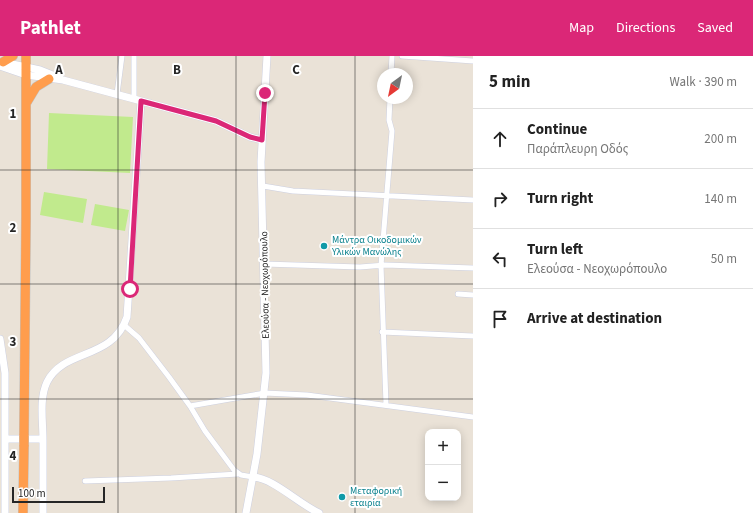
<!DOCTYPE html>
<meta charset="utf-8">
<style>
:root{--surface:#fff;--page:#f6f6f6;--text:#222;--muted:#767676;--line:#e0e0e0;--accent:#db2777}
body{margin:0;font-family:"Source Sans 3",sans-serif;background:var(--page);color:var(--text)}
.controls{position:absolute;right:12px;bottom:12px;display:grid;overflow:hidden;border-radius:8px;box-shadow:0 2px 10px #0003}
.controls button{width:36px;height:36px;display:grid;place-items:center;padding:0;border:0;border-bottom:1px solid var(--line);background:var(--surface);color:var(--text);font:20px sans-serif}
.compass{position:absolute;left:377px;top:12px;width:36px;height:36px;border-radius:50%;background:var(--surface);box-shadow:0 2px 10px #0003;rotate:213deg}
.scale{position:absolute;left:12px;bottom:10px;width:93px;box-sizing:border-box;padding-left:4px;border:2px solid #262626;border-top:0;font-size:11px;line-height:14px;white-space:nowrap;color:#262626;-webkit-text-stroke:3px #fff;paint-order:stroke}
.stop{position:absolute;width:12px;height:12px;margin:-9px;border:3px solid #db2777;border-radius:50%;background:#fff}
.stop.end{background:#db2777;border-color:#fff;box-shadow:0 1px 4px #0008}
.list{margin:0;padding:0;list-style:none}
h2{display:flex;justify-content:space-between;align-items:center;height:52px;margin:0;padding:0 16px;font-size:17px}
h2 small{font-size:13px;font-weight:400;color:var(--muted)}
.list li{display:grid;grid-template-columns:26px 1fr auto;gap:12px;align-items:center;box-sizing:border-box;height:60px;padding:0 16px;border-top:1px solid var(--line)}
.list b{display:block;font-size:15px;white-space:nowrap}
.list p{margin:0;font-size:13px;white-space:nowrap;color:var(--muted)}
.list em{font-size:13px;font-style:normal;color:var(--muted)}
.icon{flex:none;width:22px;height:22px;fill:none;stroke:currentColor;stroke-width:2;stroke-linecap:round;stroke-linejoin:round}
.map{position:relative;flex:none;width:473px;height:457px;overflow:hidden}
header{display:flex;align-items:center;gap:24px;box-sizing:border-box;height:56px;padding:0 20px;background:var(--accent);color:#fff}
header strong{font-size:19px}
nav{display:flex;gap:22px;margin-inline-start:auto;font-size:14px}
main{display:flex}
aside{flex:1;background:var(--surface)}
.map>svg:first-child{display:block}
.pitch{fill:#c1ea8d}
.lines{fill:none;stroke-linecap:round;stroke-linejoin:round}
.street-casing{stroke:#cdd0e0;stroke-width:6}
.secondary-casing{stroke:#cdd0e0;stroke-width:8}
.highway-casing{stroke:#c2c2c2;stroke-width:10}
.street{stroke:#fff;stroke-width:5}
.secondary{stroke:#fff;stroke-width:7}
.highway{stroke:#ff9d4d;stroke-width:9}
.highway-bridge-casing{stroke:#c2c2c2;stroke-width:10;stroke-linecap:butt}
.highway-bridge{stroke:#ff9d4d;stroke-width:9}
.route{stroke:#db2777;stroke-width:5}
.grid{fill:none;stroke:#262626;stroke-width:1;stroke-opacity:0.55}
.culture-dot{fill:#0f9aa8;stroke:#fff;stroke-width:1.5}
.labels{text-anchor:middle;dominant-baseline:central;stroke-width:4;stroke-linejoin:round;paint-order:stroke}
.culture-label{font-size:10px;fill:#0d838f;stroke:#fff;text-anchor:start}
.street-label{font-size:10px;fill:#262626;stroke:#fff}
.grid-label{font-size:13px;text-anchor:middle;font-weight:bold;fill:#262626;stroke:#fff;stroke-width:4;stroke-linejoin:round;paint-order:stroke}
</style>
<header>
<strong>Pathlet</strong>
<nav><a>Map</a><a>Directions</a><a>Saved</a></nav>
</header>
<main>
<div class="map">
<svg width="473" height="457" viewBox="0 0 473 457">
<rect width="100%" height="100%" fill="#eae2d7"/>
<path class="pitch" d="M49 57 133 61 130 117 47 113Z
M44 136 87 143 83 167 40 159Z
M95 148 129 154 125 175 91 169Z"/>
<g class="lines">
<defs>
<path id="street" d="M134 0V43
M402 0 473 5
M391 18 392 0
M117 38 122 0
M263 130 293 135 473 144
M264 208 360 211 385 209 473 212
M458 238 473 239
M124 269 139 282 169 321 190 350 205 375 234 414 241 419 253 421
M382 276 473 280
M386 348 381 209 392 75 389 64 390 42
M190 350 265 337 307 339 473 361
M85 425 171 422 238 418"/>
<path id="secondary" d="M3 6 40 14 60 22
M0 10 26 19 63 24 216 65 250 81 262 84
M0 283 5 317V457
M5 383H43
M253 421C273 422 299 448 319 457
M43 457C43 433 43 408 43 384 43 365 39 343 47 326 64 292 112 305 127 261L141 45
M246 457 257 398 266 317 261 106 267 0"/>
<path id="highway" d="M3 6 13 0
M27 46 36 31 49 23
M24 380 26 161V0
M23 457 24 389"/>
</defs>
<use href="#street" class="street-casing"/>
<use href="#secondary" class="secondary-casing"/>
<use href="#highway" class="highway-casing"/>
<use href="#street" class="street"/>
<use href="#secondary" class="secondary"/>
<use href="#highway" class="highway"/>
<defs>
<path id="highway-bridge" d="M24 389V380"/>
</defs>
<use href="#highway-bridge" class="highway-bridge-casing"/>
<use href="#highway-bridge" class="highway-bridge"/>
</g>
<g class="lines">
<path class="route" d="M130 233 141 45 216 65 250 81 262 84 265 37"/>
</g>
<path class="grid" d="M118 0V457M236 0V457M355 0V457M0 114H473M0 228H473M0 343H473"/>
<g class="culture-dot">
<circle cx="324" cy="190" r="4"/>
<circle cx="342" cy="441" r="4"/>
</g>
<g class="labels">
<g class="culture-label">
<text x="332" y="184">Μάντρα Οικοδομικών<tspan x="332" dy="12">Υλικών Μανώλης</tspan></text>
<text x="350" y="435">Μεταφορική<tspan x="350" dy="12">εταιρία</tspan></text>
</g>
<g class="street-label">
<text transform="translate(265 229) rotate(-91)">Ελεούσα - Νεοχωρόπουλο</text>
</g>
</g>
<g class="grid-label">
<text x="59" y="18">A</text>
<text x="177" y="18">B</text>
<text x="296" y="18">C</text>
<text x="13" y="62">1</text>
<text x="13" y="176">2</text>
<text x="13" y="290">3</text>
<text x="13" y="404">4</text>
</g>
</svg>
<div class="controls">
<button>+</button>
<button>−</button>
</div>
<svg class="compass" viewBox="-18 -18 36 36"><path d="M0-13l5 13h-10z" fill="#e53935"/><path d="M0 13l5-13h-10z" fill="#767676"/></svg>
<div class="scale">100 m</div>
<div class="stop" style="left:130px;top:233px"></div>
<div class="stop end" style="left:265px;top:37px"></div>
</div>
<aside>
<h2>5 min<small>Walk · 390 m</small></h2>
<ul class="list">
<li><svg class="icon" aria-label="ahead" viewBox="0 0 24 24"><path d="M12 20V5M6 11l6-6 6 6"/></svg><div><b>Continue</b><p>Παράπλευρη Οδός</p></div><em>200 m</em></li>
<li><svg class="icon" aria-label="right" viewBox="0 0 24 24"><path d="M7 20v-9h11M14 6l5 5-5 5"/></svg><div><b>Turn right</b></div><em>140 m</em></li>
<li><svg class="icon" aria-label="left" viewBox="0 0 24 24"><path d="M17 20v-9H6M10 6l-5 5 5 5"/></svg><div><b>Turn left</b><p>Ελεούσα - Νεοχωρόπουλο</p></div><em>50 m</em></li>
<li><svg class="icon" aria-label="arrive" viewBox="0 0 24 24"><path d="M6 21V4h12l-3 4 3 4H6"/></svg><div><b>Arrive at destination</b></div></li>
</ul>
</aside>
</main>
